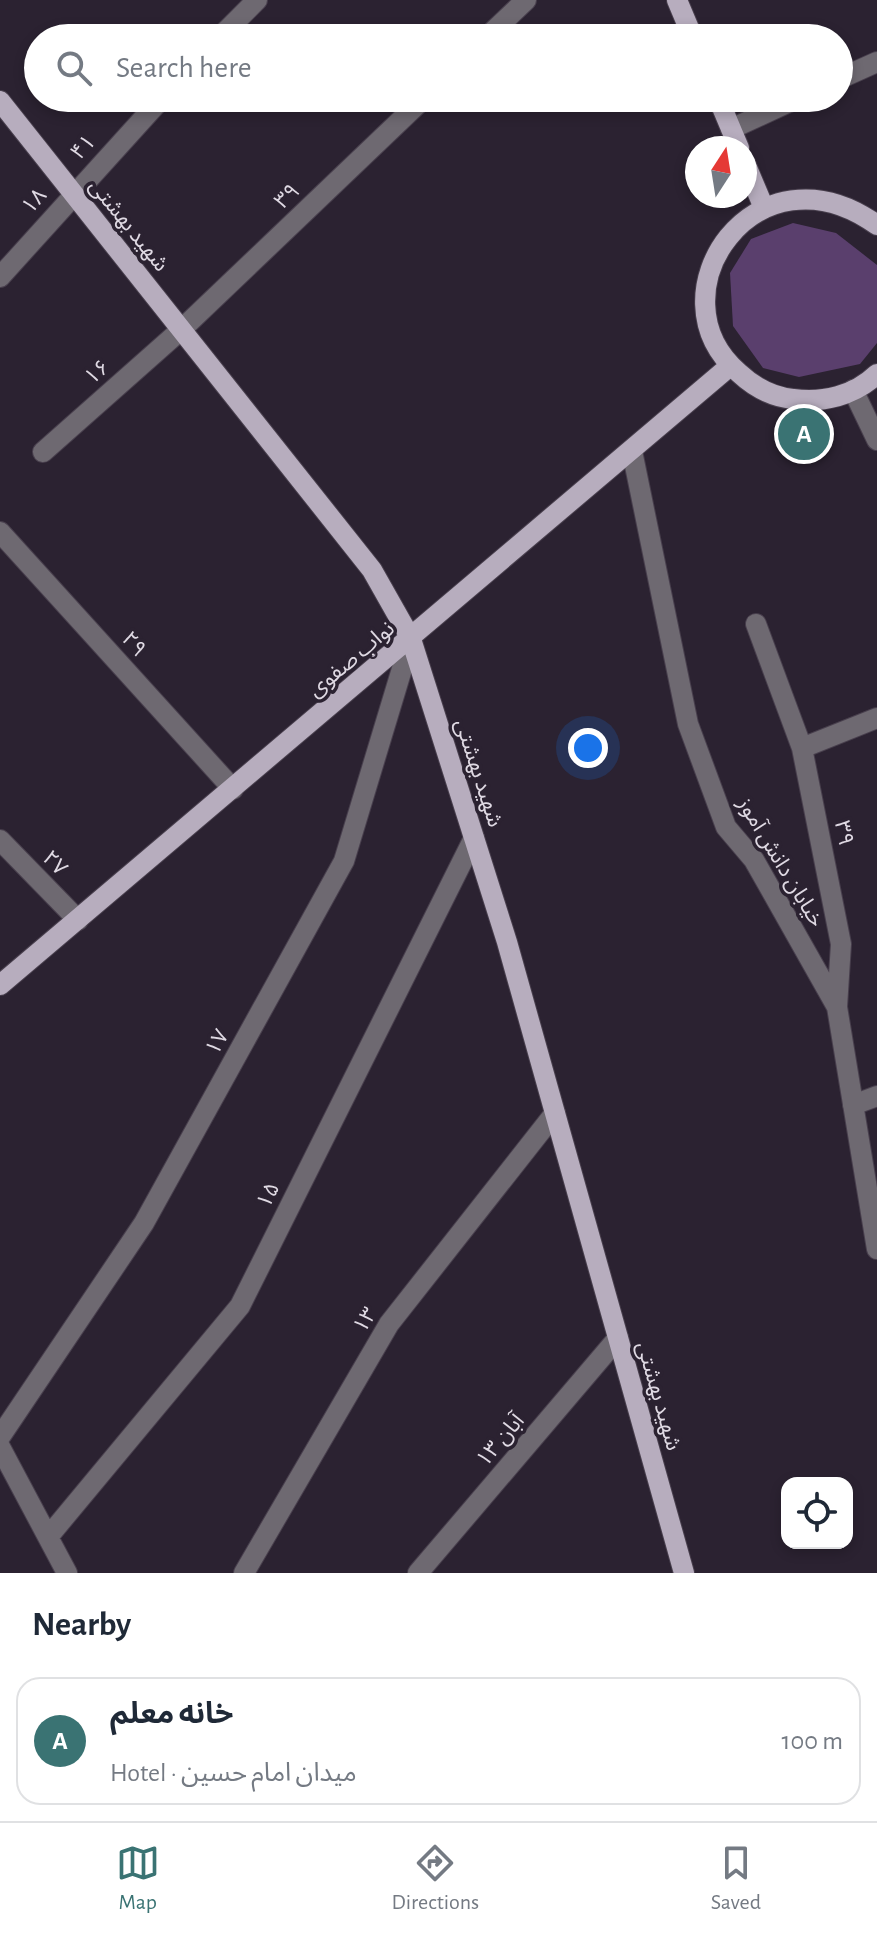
<!DOCTYPE html>
<meta charset="utf-8">
<style>
:root{--surface:#fff;--page:#f6f6f7;--text:#1f2937;--muted:#747a83;--line:#e0e1e3;--accent:#3a7373}
body{margin:0;font-family:"Alegreya Sans","Noto Sans Arabic",sans-serif;background:var(--page);color:var(--text)}
.controls{position:absolute;right:24px;bottom:24px;display:grid;overflow:hidden;border-radius:16px;box-shadow:0 4px 12px #0003}
.controls button{width:72px;height:72px;display:grid;place-items:center;padding:0;border:0;border-bottom:2px solid var(--line);background:var(--surface);color:var(--text);font:40px sans-serif}
.compass{position:absolute;left:685px;top:136px;width:72px;height:72px;border-radius:50%;background:var(--surface);box-shadow:0 4px 12px #0003;rotate:12deg}
.you{position:absolute;left:588px;top:748px;width:28px;height:28px;margin:-20px;border:6px solid #fff;border-radius:50%;background:#1a73e8;box-shadow:0 0 0 12px #1a73e833}
.badge{display:grid;place-items:center;width:52px;height:52px;border-radius:50%;background:var(--accent);color:#fff;font-size:26px;font-weight:700}
.pin{position:absolute;translate:-50% -50%;border:4px solid #fff;box-shadow:0 2px 8px #0006}
.list{margin:0;padding:0;list-style:none}
h2{display:flex;justify-content:space-between;align-items:center;height:104px;margin:0;padding:0 32px;font-size:34px}
h2 small{font-size:26px;font-weight:400;color:var(--muted)}
.list li{display:grid;grid-template-columns:52px 1fr auto;gap:24px;align-items:center;box-sizing:border-box;height:128px;margin:0 16px 16px;padding:0 16px;border:2px solid var(--line);border-radius:24px}
.list b{display:block;font-size:30px;white-space:nowrap}
.list p{margin:0;font-size:26px;white-space:nowrap;color:var(--muted)}
.list em{font-size:26px;font-style:normal;color:var(--muted)}
.icon{flex:none;width:44px;height:44px;fill:none;stroke:currentColor;stroke-width:2;stroke-linecap:round;stroke-linejoin:round}
.map{position:relative;flex:none;width:877px;height:1573px;overflow:hidden}
.search{position:absolute;background:var(--surface);box-shadow:0 4px 12px #0003;left:24px;right:24px;top:24px;height:88px;display:flex;align-items:center;gap:20px;box-sizing:border-box;padding:0 28px;border-radius:44px;color:var(--muted);font-size:30px}
.sheet{height:248px;background:var(--surface)}
nav{display:flex;justify-content:space-around;align-items:center;box-sizing:border-box;height:112px;border-top:2px solid var(--line);background:var(--surface);font-size:22px;color:var(--muted)}
nav a{display:grid;justify-items:center;gap:4px}
nav .on{color:var(--accent)}
.map>svg:first-child{display:block}
.green{fill:#5a3f6d}
.lines{fill:none;stroke-linecap:round;stroke-linejoin:round}
.minor-casing{stroke:#483f4d;stroke-width:22}
.major-casing{stroke:#483f4d;stroke-width:22}
.minor{stroke:#6e6971;stroke-width:20}
.major{stroke:#b7adbe;stroke-width:20}
.labels{text-anchor:middle;dominant-baseline:central;stroke-width:7;stroke-linejoin:round;paint-order:stroke}
.street-label{font-size:22px;fill:#dfd9e3;stroke:#2b2231}
</style>
<div class="map">
<svg width="877" height="1573" viewBox="0 0 877 1573">
<rect width="100%" height="100%" fill="#2b2231"/>
<path class="green" d="M793 223 836 233 877 265V343L860 364 799 377 763 368 733 326 730 273 751 239Z"/>
<g class="lines">
<defs>
<path id="minor" d="M219 38 257 0
M486 38 526 0
M839 79 877 62
M731 129 798 98
M0 277 162 98
M853 390 877 440
M632 451 688 724 726 827 754 860 837 1007 877 1249
M43 452 183 328 424 98
M0 532 233 789
M756 624 802 748
M0 840 78 920
M837 1007 841 944 802 748 877 718
M853 1105 877 1096
M0 1437 144 1223 344 861 411 639
M0 1447 67 1573
M48 1537 240 1306 474 838
M244 1573 389 1324 555 1113
M418 1573 618 1338"/>
<path id="major" d="M677 0 693 38
M718 98 739 148
M0 101 372 570 411 639 507 942 684 1573
M745 163 764 208
M877 225C756 138 648 295 739 373 754 387 772 397 793 399 823 403 854 396 877 374
M0 985 730 366"/>
</defs>
<use href="#minor" class="minor-casing"/>
<use href="#major" class="major-casing"/>
<use href="#minor" class="minor"/>
<use href="#major" class="major"/>
</g>
<g class="labels">
<g class="street-label">
<text transform="translate(83 147) rotate(-47)">۴۱</text>
<text transform="translate(287 196) rotate(-44)">۳۹</text>
<text transform="translate(34 201) rotate(-49)">۱۸</text>
<text transform="translate(129 225) rotate(51)">شهید بهشتی</text>
<text transform="translate(97 372) rotate(-42)">۱۶</text>
<text transform="translate(134 644) rotate(48)">۲۹</text>
<text transform="translate(351 659) rotate(-40)">نواب صفوی</text>
<text transform="translate(479 773) rotate(72)">شهید بهشتی</text>
<text transform="translate(844 833) rotate(79)">۳۹</text>
<text transform="translate(781 862) rotate(59)">خیابان دانش آموز</text>
<text transform="translate(55 863) rotate(45)">۲۷</text>
<text transform="translate(217 1042) rotate(-61)">۱۷</text>
<text transform="translate(268 1195) rotate(-63)">۱۵</text>
<text transform="translate(365 1320) rotate(-57)">۱۳</text>
<text transform="translate(659 1396) rotate(74)">شهید بهشتی</text>
<text transform="translate(500 1440) rotate(-50)">۱۳ آبان</text>
</g>
</g>
</svg>
<div class="controls">
<button><svg class="icon" aria-label="locate" viewBox="0 0 24 24"><circle cx="12" cy="12" r="6"/><path d="M12 2v4M12 18v4M2 12h4M18 12h4"/></svg></button>
</div>
<svg class="compass" viewBox="-18 -18 36 36"><path d="M0-13l5 13h-10z" fill="#e53935"/><path d="M0 13l5-13h-10z" fill="#747a83"/></svg>
<div class="you"></div>
<div class="pin badge" style="left:804px;top:434px">A</div>
<div class="search"><svg class="icon" aria-label="search" viewBox="0 0 24 24"><circle cx="10" cy="10" r="6"/><path d="M15 15l6 6"/></svg>Search here</div>
</div>
<section class="sheet">
<h2>Nearby<small></small></h2>
<ul class="list">
<li><span class="badge">A</span><div><b>خانه معلم</b><p>Hotel · میدان امام حسین</p></div><em>100 m</em></li>
</ul>
</section>
<nav>
<a class="on"><svg class="icon" aria-label="map" viewBox="0 0 24 24"><path d="M3 6l6-2 6 2 6-2v14l-6 2-6-2-6 2zM9 4v14M15 6v14"/></svg>Map</a>
<a><svg class="icon" aria-label="directions" viewBox="0 0 24 24"><path d="M12 3l9 9-9 9-9-9zM9 14v-3h6M13 9l2 2-2 2"/></svg>Directions</a>
<a><svg class="icon" aria-label="saved" viewBox="0 0 24 24"><path d="M7 4h10v16l-5-4-5 4z"/></svg>Saved</a>
</nav>
